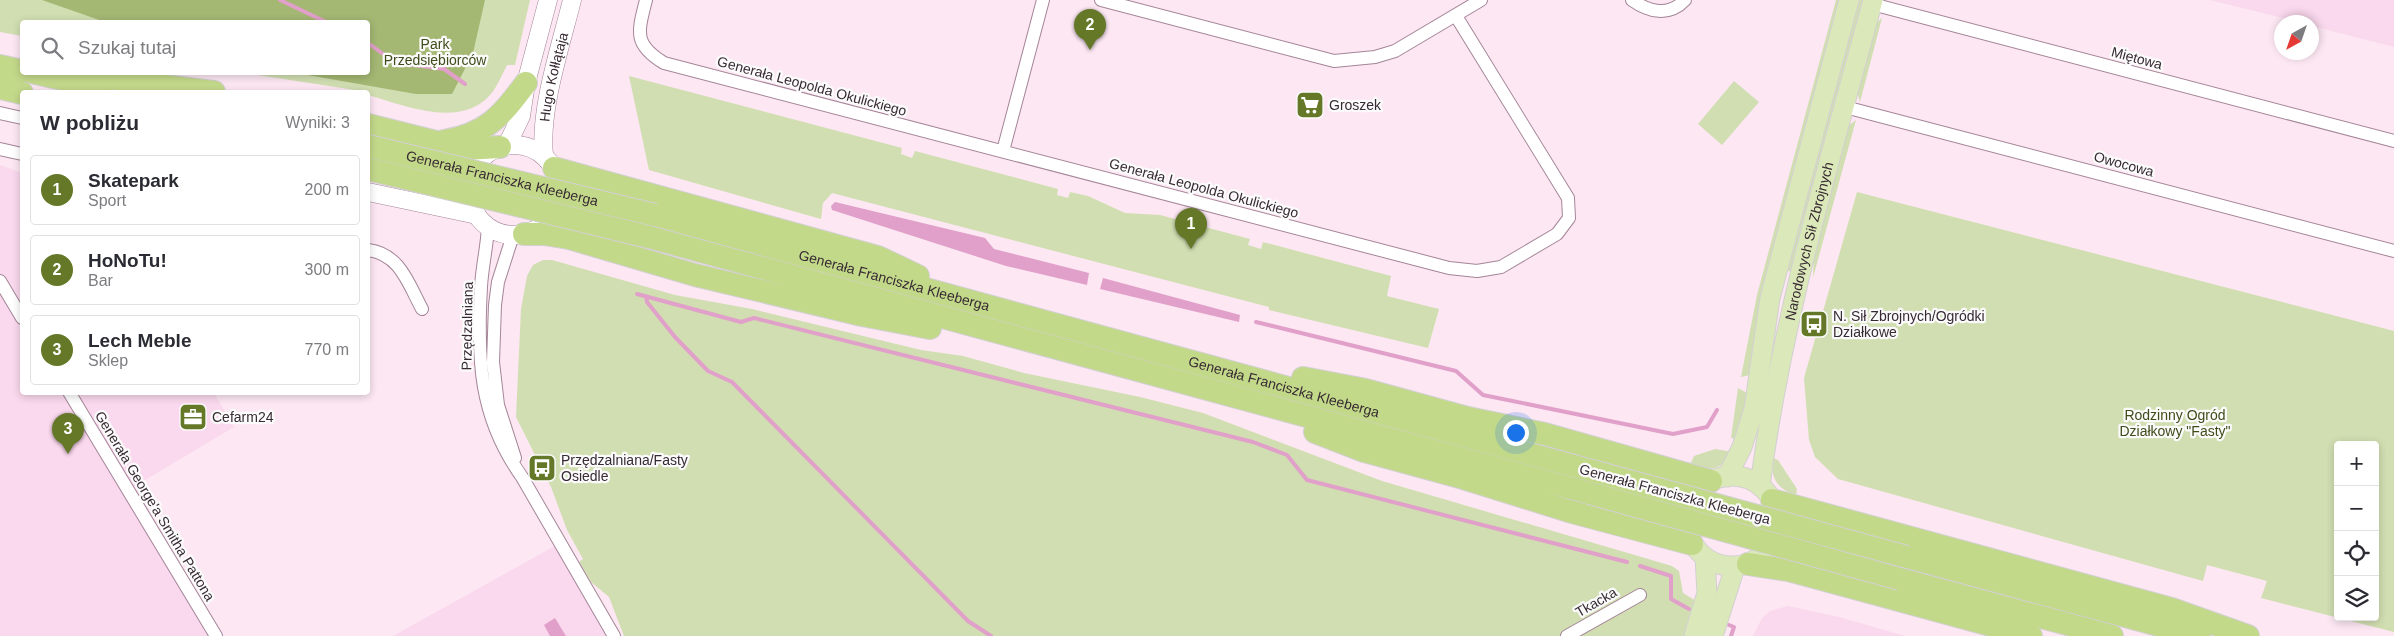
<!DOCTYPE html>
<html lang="pl">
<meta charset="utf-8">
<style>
:root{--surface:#fff;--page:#f2f2f3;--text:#2b2b33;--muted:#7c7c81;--line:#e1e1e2;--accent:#647827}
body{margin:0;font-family:Arial,sans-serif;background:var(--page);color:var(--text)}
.controls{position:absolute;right:15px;bottom:15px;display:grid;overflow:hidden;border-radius:5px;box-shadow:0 2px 8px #0003}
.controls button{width:45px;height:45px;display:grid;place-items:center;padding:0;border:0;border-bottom:1px solid var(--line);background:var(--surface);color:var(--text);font:25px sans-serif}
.compass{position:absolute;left:2274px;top:15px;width:45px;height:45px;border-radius:50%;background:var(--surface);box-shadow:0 2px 8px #0003;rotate:220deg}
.you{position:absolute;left:1515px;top:432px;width:18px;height:18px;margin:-12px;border:4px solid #fff;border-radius:50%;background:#1a73e8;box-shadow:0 0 0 8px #1a73e833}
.badge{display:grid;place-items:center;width:32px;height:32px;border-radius:50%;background:var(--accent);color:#fff;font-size:16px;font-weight:700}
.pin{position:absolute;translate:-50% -41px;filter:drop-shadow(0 1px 2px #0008)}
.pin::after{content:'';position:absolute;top:26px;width:18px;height:15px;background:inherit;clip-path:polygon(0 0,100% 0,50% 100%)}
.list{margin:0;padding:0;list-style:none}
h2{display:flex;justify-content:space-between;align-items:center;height:65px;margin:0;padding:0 20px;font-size:21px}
h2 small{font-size:16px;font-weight:400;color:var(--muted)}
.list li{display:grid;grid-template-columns:32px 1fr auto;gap:15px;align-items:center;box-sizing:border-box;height:70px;margin:0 10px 10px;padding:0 10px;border:1px solid var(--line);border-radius:5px}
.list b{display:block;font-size:19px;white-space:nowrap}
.list p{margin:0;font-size:16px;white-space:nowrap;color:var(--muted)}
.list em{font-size:16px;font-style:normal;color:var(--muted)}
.icon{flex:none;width:28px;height:28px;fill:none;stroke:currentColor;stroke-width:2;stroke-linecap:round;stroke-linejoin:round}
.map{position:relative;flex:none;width:2394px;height:636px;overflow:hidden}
.search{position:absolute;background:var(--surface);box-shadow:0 2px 8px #0003;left:20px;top:20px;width:350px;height:55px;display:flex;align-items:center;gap:12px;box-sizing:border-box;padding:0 18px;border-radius:5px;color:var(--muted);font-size:19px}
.panel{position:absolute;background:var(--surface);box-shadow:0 2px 8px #0003;left:20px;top:90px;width:350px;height:305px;border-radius:5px}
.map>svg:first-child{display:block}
.built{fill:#fad8ed}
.green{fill:#d1deb1;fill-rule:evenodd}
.forest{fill:#a4b773}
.water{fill:#e1a0c9}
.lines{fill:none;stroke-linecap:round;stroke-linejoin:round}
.stream{stroke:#e1a0c9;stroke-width:4}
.street-casing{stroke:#a58598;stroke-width:14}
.secondary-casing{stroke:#a58598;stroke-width:19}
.primary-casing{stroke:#d3d0d2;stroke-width:21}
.highway-casing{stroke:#d3d0d2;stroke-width:24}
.street{stroke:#fff;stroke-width:12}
.secondary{stroke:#fff;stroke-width:18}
.primary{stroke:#dbe8b9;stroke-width:19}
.highway{stroke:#c3d98a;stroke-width:22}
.highway-bridge-casing{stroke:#d3d0d2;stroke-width:24;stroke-linecap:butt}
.highway-bridge{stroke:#c3d98a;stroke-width:22}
.labels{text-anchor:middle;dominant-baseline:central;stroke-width:4.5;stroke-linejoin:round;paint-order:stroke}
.park-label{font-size:14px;fill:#3f4b19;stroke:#fbfbfb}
.street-label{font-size:14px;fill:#372a32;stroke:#fbfbfb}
.poi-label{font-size:14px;fill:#372a32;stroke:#fbfbfb;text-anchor:start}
</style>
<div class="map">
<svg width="2394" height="636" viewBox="0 0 2394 636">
<rect width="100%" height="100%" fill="#fce7f3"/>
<path class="built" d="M2210 0H2394V47L2312 26V22H2299Z
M0 165 22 173V392L214 393 234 427 135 486 223 636H0Z
M555 546 607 636H393Z
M1788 606 1839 617 1905 636H1753L1762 618 1770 611Z"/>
<path class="green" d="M0 0H530L515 65H507C503 73 499 82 494 90 465 131 406 106 368 95V92L245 73 368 72V22H22V36L0 32Z
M1836 0H1841L1750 375 1741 377 1757 295Z
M1857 0H1866L1793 272 1785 270Z
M1882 18 1860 102 1857 91 1876 23Z
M629 76 902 148 901 154 912 158 915 151 1058 189 1057 195 1068 198 1070 192 1088 196 1125 213 1160 215 1250 239 1248 245 1261 249 1263 242 1391 276 1387 296 1439 309 1428 348 1269 310V307L832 193 823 203 821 219 649 170Z
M1734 81 1759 102 1722 145 1698 124Z
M1856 120 1813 278 1814 256 1848 126Z
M1857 192 2394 331V632L2261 598 2267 581 2207 565 2203 581 1838 479 1815 457 1809 440 1804 378ZM2338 445H2375V617H2338Z
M543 260H552L675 295 752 309 921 350 963 356 1024 373 1140 397 1203 413 1382 481 1672 566 1679 571 1683 593 1696 601 1687 636H624L609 597 591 582 579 562 583 559 567 530 551 487 516 417 521 309 527 276 533 265Z
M1738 388 1747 393 1749 398 1737 439 1731 438Z
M1715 449 1733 452C1719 472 1712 470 1689 467L1694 456Z
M1773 458 1778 460 1797 489 1796 495C1777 489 1770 478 1773 458Z"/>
<path class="forest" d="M42 0H485L473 53 452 94H416L296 73 368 72V22H105Z"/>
<path class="water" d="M835 202 985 238 994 249 1089 273 1087 285 1006 266 832 210 831 206Z
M1103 278 1240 315 1239 322 1100 289Z
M555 618 566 636H550L544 625Z"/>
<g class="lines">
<path class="stream" d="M280 0 326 22
M368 43 386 56 407 64 444 69 465 84
M637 294 741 322 754 318 1253 442 1287 455 1307 480 1627 562
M646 296 647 302 675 337 708 371 732 382 968 621 991 636
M1256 322 1456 371 1483 395 1673 434 1707 427 1717 410
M1640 566 1671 576V599L1689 609
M1729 625 1734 627 1731 636"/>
<defs>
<path id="street" d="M646 0C638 32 633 44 664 63L1449 268 1477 271 1501 267 1557 234 1569 218 1568 198 1456 16
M1101 0 1334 61 1375 57 1395 51 1481 0
M1632 0C1649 12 1669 17 1685 0
M1872 4 2394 141
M1845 107 2394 251
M0 113 22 118
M0 149 22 154
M1003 151 1043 0
M488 227C487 247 482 267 481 287 477 359 479 417 522 477L614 636
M513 235 498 282 495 305 493 362 498 405 515 458
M368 250C400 254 408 283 422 309
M0 281 22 318
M69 392 216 636
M1567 636 1640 595"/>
<g id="secondary">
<circle cx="514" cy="190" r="45"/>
<path d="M507 145 521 116 526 83 548 0"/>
<path id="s1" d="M544 155C539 110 561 45 572 0"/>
<path d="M368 192 477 215"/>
</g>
<g id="primary">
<circle cx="1732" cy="521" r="45"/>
<path d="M1727 477 1742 447 1754 409 1770 298 1849 0"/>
<path id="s2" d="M1760 486C1781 321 1830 160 1873 0"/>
<path d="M1694 636 1707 593 1705 558"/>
<path d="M1713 636 1735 567"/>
</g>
<g id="highway">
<path d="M0 66 22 71"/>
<path d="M31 72 102 88"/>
<path d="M84 72 131 82 214 92"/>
<path d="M0 88 22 93"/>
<path d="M368 125 464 149 500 147"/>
<path d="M444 141C487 134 501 116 526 83"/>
<path d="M554 168 878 257 918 276"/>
<path id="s3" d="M655 215 1596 472"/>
<path d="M524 234H544L569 238 695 275 862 315 930 328"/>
<path d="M649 237 1589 493"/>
<path d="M1303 378 1366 390 1468 418 1545 434 1711 481"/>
<path d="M1315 432 1364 451 1463 478 1572 512 1692 544"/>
<path d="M1772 500 2172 609 2248 636"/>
<path d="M1907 557 2199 636"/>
<path d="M1748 564 1788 570 2031 636"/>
<path d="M1900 579 2112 636"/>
</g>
</defs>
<use href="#street" class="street-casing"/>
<use href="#secondary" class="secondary-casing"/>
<use href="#primary" class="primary-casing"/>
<use href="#highway" class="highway-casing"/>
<use href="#street" class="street"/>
<use href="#secondary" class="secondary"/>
<use href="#primary" class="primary"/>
<use href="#highway" class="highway"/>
<defs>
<g id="highway-bridge">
<path id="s4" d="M368 146 655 215"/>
<path d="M368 169 649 237"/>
<path d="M1596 472 1907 557"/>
<path d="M1589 493 1900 579"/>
</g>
</defs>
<use href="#highway-bridge" class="highway-bridge-casing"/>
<use href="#highway-bridge" class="highway-bridge"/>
</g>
<defs>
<symbol id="supermarket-square" viewBox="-11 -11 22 22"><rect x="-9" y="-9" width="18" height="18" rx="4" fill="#647827" stroke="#fbfbfb"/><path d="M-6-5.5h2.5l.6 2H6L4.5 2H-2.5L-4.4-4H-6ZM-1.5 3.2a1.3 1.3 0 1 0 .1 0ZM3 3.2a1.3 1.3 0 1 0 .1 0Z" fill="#fff"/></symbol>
<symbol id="bus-square" viewBox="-11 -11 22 22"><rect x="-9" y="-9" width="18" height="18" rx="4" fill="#647827" stroke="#fbfbfb"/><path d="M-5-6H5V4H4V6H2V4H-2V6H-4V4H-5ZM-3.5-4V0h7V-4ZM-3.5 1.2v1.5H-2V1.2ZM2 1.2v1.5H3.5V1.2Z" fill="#fff"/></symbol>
<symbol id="office-square" viewBox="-11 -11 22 22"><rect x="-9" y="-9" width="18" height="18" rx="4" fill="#647827" stroke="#fbfbfb"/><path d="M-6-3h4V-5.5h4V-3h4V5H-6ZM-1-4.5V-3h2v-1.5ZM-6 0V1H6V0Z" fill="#fff"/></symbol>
</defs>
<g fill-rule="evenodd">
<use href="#supermarket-square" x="1294" y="89" width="32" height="32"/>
<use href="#bus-square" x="1798" y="308" width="32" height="32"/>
<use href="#office-square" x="177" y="401" width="32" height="32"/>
<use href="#bus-square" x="526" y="452" width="32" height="32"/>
</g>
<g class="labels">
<g class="park-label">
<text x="435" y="44">Park<tspan x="435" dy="16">Przedsiębiorców</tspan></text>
<text x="2175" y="415">Rodzinny Ogród<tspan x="2175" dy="16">Działkowy "Fasty"</tspan></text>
</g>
<g class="street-label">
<text transform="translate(2137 58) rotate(15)">Miętowa</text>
<text stroke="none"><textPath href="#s1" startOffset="79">Hugo Kołłątaja</textPath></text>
<text transform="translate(812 86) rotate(15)">Generała Leopolda Okulickiego</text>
<text transform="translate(2124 164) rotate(15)">Owocowa</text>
<text stroke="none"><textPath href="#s4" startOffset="138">Generała Franciszka Kleeberga</textPath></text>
<text transform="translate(1204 188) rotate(15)">Generała Leopolda Okulickiego</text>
<text stroke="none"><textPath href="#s2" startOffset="250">Narodowych Sił Zbrojnych</textPath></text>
<text stroke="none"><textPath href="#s3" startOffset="248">Generała Franciszka Kleeberga</textPath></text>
<text transform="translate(467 326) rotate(-89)">Przędzalniana</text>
<text stroke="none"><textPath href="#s3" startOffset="652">Generała Franciszka Kleeberga</textPath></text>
<text transform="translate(1675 494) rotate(15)">Generała Franciszka Kleeberga</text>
<text transform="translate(155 506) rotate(59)">Generała George'a Smitha Pattona</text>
<text transform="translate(1596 602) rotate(-30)">Tkacka</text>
</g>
<g class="poi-label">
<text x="1329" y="105">Groszek</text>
<text x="1833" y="316">N. Sił Zbrojnych/Ogródki<tspan x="1833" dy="16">Działkowe</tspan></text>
<text x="212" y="417">Cefarm24</text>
<text x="561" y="460">Przędzalniana/Fasty<tspan x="561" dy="16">Osiedle</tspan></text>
</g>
</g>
</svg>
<div class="controls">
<button>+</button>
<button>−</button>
<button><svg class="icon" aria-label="locate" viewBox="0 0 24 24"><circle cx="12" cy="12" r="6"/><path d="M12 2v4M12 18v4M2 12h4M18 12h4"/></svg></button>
<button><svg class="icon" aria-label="layers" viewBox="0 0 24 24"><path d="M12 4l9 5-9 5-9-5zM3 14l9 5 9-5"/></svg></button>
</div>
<svg class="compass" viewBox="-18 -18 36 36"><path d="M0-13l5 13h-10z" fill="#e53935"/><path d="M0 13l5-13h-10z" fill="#7c7c81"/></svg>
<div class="you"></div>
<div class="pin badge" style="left:1191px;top:249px">1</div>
<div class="pin badge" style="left:1090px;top:50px">2</div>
<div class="pin badge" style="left:68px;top:454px">3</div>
<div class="search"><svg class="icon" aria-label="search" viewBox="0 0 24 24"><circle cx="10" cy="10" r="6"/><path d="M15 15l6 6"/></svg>Szukaj tutaj</div>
<section class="panel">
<h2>W pobliżu<small>Wyniki: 3</small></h2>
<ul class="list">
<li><span class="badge">1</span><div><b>Skatepark</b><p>Sport</p></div><em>200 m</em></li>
<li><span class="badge">2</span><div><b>HoNoTu!</b><p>Bar</p></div><em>300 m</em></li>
<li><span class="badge">3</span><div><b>Lech Meble</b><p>Sklep</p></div><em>770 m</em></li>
</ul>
</section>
</div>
